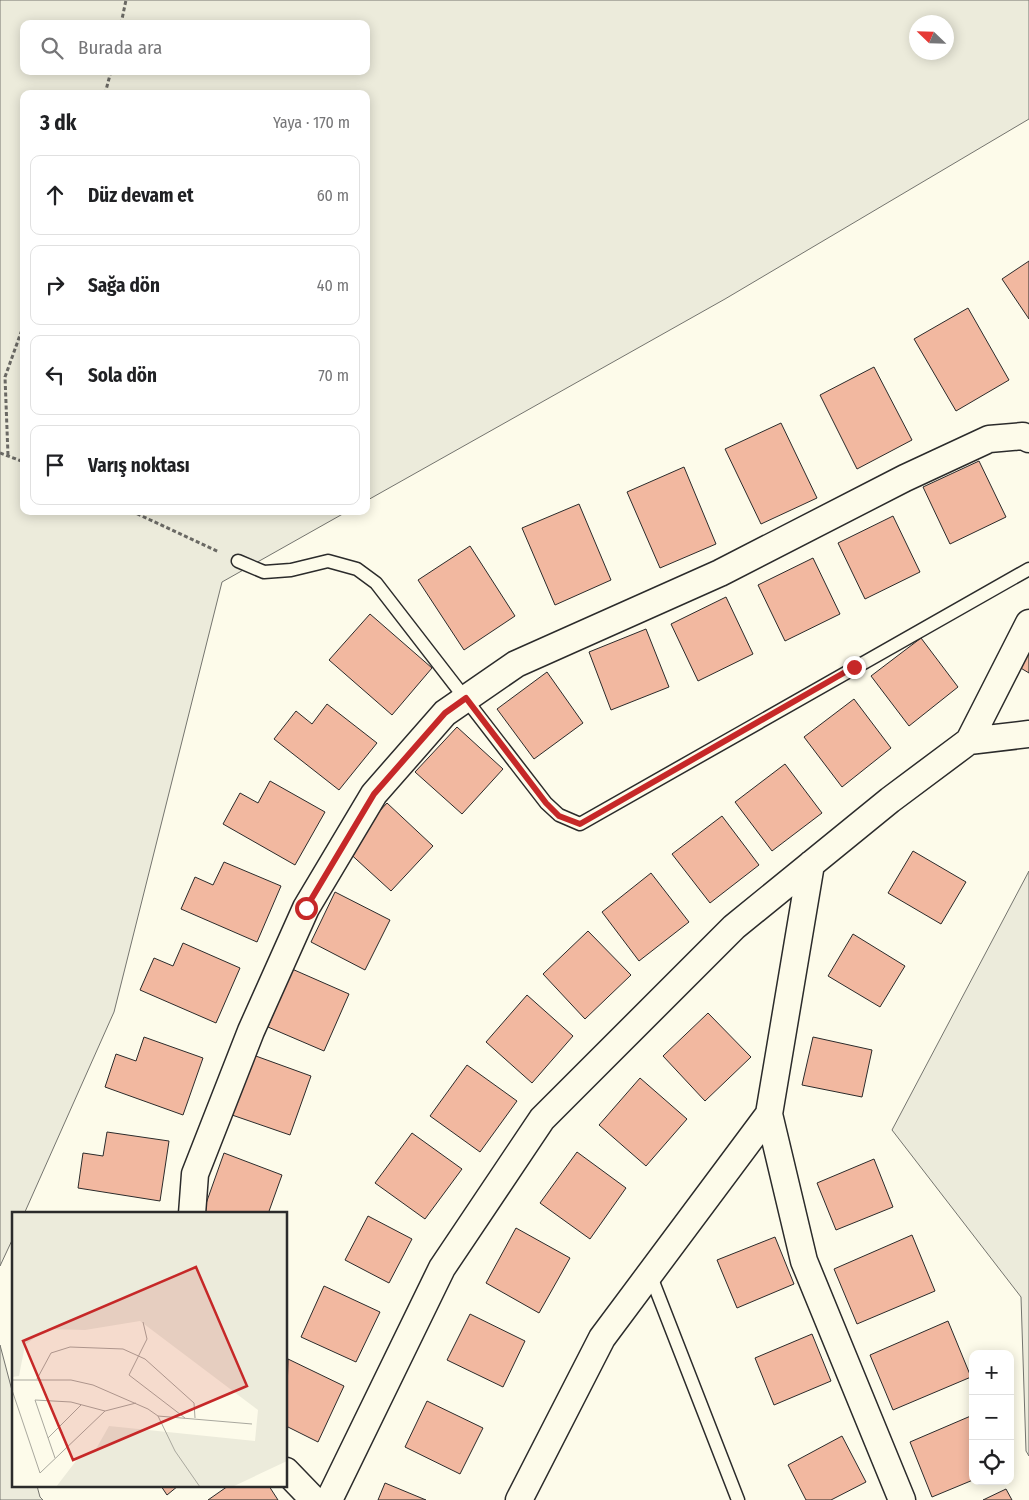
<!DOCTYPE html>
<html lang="tr">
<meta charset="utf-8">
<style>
:root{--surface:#fff;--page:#f6f6f6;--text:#202124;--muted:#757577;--line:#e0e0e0}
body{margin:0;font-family:"Fira Sans Condensed",sans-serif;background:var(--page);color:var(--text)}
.controls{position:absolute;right:15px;bottom:15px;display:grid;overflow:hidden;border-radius:10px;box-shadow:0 2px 12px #0003}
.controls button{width:45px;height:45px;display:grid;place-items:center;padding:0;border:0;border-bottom:1px solid var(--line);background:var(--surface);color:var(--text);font:25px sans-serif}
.compass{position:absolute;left:909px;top:15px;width:45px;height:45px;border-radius:50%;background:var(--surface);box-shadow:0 2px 12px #0003;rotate:293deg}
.stop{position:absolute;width:15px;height:15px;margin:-11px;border:4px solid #c62828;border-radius:50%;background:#fff}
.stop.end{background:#c62828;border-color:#fff;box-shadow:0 1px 5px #0008}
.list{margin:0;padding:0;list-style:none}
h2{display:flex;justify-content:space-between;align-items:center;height:65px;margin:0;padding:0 20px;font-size:21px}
h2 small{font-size:16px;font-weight:400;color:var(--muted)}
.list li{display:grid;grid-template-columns:32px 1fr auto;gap:15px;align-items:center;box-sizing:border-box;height:80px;margin:0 10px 10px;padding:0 10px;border:1px solid var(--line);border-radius:10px}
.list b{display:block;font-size:19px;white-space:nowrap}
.list em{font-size:16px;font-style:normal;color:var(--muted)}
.icon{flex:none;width:28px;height:28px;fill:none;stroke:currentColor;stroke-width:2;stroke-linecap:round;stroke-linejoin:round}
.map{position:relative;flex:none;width:1029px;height:1500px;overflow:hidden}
.search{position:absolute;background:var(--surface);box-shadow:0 2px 12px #0003;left:20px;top:20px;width:350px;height:55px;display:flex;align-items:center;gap:12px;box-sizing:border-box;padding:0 18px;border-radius:10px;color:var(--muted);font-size:19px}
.panel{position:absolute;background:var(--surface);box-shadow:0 2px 12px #0003;left:20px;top:90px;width:350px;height:425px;border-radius:10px}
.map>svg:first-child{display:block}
.green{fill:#ecebdb;stroke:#74746e;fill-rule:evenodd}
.building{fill:#f2b8a0;stroke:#2b2b2b}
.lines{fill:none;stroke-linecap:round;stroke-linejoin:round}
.service-casing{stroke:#2b2b2b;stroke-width:15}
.minor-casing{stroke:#2b2b2b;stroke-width:29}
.path{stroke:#6a6964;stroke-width:3;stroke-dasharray:4 2.5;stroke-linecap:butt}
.service{stroke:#fdfbea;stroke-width:12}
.minor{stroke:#fdfbea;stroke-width:26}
.route{stroke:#c62828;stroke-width:6}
.inset-road{fill:none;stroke:#a9a89e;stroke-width:1}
.view{fill:#c62828;fill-opacity:0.15;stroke:#c62828;stroke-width:2.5}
.inset-edge{fill:none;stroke:#2b2b2b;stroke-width:2.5}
</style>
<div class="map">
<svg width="1029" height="1500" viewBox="0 0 1029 1500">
<rect width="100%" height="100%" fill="#fdfbea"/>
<path class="green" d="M0 0H1029V119L725 299 366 501V94H24V511H348L222 582 114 1012 24 1214H14V1236L0 1266ZM916 22H946V52H916ZM24 24H366V71H24Z
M1029 871V1456L1026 1451 1021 1297 892 1130Z
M0 1345 14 1398V1486H37L40 1497 43 1500H0Z"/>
<path class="building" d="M1029 261V319L1002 279Z
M968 308 1009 380 956 411 914 339Z
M874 367 912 440 857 469 820 395Z
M781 423 817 498 761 524 725 449Z
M979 461 1006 517 950 544 923 487Z
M684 467 716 544 660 568 627 492Z
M579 504 611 580 555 605 522 528Z
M893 516 920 572 865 599 838 543Z
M470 546 515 616 464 650 418 580Z
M813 558 840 614 785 641 758 585Z
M726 597 753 654 698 681 671 624Z
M370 614 432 668 392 715 329 660Z
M646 629 669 687 611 710 589 652Z
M921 638 958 687 909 726 871 676Z
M1029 650V673L1019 667Z
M547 672 583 723 534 759 497 709Z
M854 699 891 748 842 787 804 737Z
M327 704 377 743 339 790 274 739 296 711 312 724Z
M457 727 503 769 462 814 415 772Z
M785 764 822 813 772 851 735 802Z
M270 781 325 812 295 865 223 824 240 793 258 803Z
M387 803 433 846 391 891 345 849Z
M722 816 759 865 710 903 672 854Z
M913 851 966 882 941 924 888 893Z
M224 862 281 886 257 942 181 909 195 877 213 885Z
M651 873 689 922 639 961 602 912Z
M335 892 390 920 365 970 311 942Z
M588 931 631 975 585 1019 543 974Z
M853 934 905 966 880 1007 828 976Z
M183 943 240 968 216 1023 140 990 154 958 173 966Z
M292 969 349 994 324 1051 268 1027Z
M527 995 573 1036 532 1083 486 1042Z
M708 1013 751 1057 705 1101 663 1056Z
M144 1037 203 1058 183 1115 105 1087 116 1054 136 1061Z
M813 1037 872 1050 862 1097 802 1085Z
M253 1055 311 1076 290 1135 232 1115Z
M467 1065 517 1101 480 1152 430 1116Z
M640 1078 687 1119 646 1166 599 1125Z
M107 1132 169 1141 160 1201 78 1188 83 1153 103 1156Z
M412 1133 462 1169 425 1219 375 1183Z
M577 1152 626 1188 590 1239 540 1203Z
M224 1153 282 1175 268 1214H209L203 1212Z
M874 1159 893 1207 836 1230 817 1183Z
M368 1216 412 1239 389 1283 345 1260Z
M516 1228 570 1258 539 1313 486 1283Z
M912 1235 935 1291 857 1324 834 1269Z
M775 1237 794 1284 737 1308 717 1260Z
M324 1286 380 1312 356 1362 301 1337Z
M470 1314 525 1341 503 1387 447 1360Z
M948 1321 971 1377 893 1410 870 1355Z
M812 1334 831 1381 774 1405 755 1358Z
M288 1359 344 1386 318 1442 286 1426Z
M427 1401 483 1428 460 1474 405 1447Z
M973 1415V1480L932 1497 910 1442Z
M842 1436 866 1482 831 1500H806L788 1465Z
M385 1483 426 1500H378Z
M161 1486H178L167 1495Z
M228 1486H269L278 1500H208Z
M1006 1489 1012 1500H983Z"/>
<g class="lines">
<defs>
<path id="service" d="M238 561 264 572 291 570 328 561 357 569 376 583 546 803 559 815 580 824 1029 569
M650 1274 738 1500"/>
<path id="minor" d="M969 741 1029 623
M811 864 769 1114 804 1261 902 1500
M192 1214 195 1174 251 1031 306 908 374 794 445 713 516 664 720 573 905 478 989 439 1023 436 1029 439
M286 1471 314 1500
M329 1500 442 1268 542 1119 734 927 890 800 969 741 1029 734
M519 1500 602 1338 769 1114"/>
</defs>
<use href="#service" class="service-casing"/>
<use href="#minor" class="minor-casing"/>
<path class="path" d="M121 24 126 0
M105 94 111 71
M0 453 24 462
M8 455 5 377 24 324
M131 511 219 552"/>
<use href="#service" class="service"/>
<use href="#minor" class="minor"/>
</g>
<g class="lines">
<path class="route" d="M306 908 374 794 445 713 466 698 546 803 559 816 580 824 854 667"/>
</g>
<g transform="translate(12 1212)">
<rect width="275" height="275" fill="#fdfbea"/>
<path d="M0 0H275V249L220 275H44L67 245 84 237 97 214 243 229 246 198 128 109 73 118 34 117 13 133 7 164 0 165Z" fill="#ecebdb"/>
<path class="inset-road" d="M131 110 135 127 117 163 173 206M25 167 39 141 58 135 111 137 133 147 182 191 183 206M0 168H59L81 173 136 197 146 204 163 239 188 275M0 178 28 261 93 199 124 191M146 204 240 212M36 226 69 193M43 246 23 188 59 190 93 199"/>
<path class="view" d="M184 55 235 174 61 248 11 129Z"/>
<rect width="275" height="275" class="inset-edge"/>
</g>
</svg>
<div class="controls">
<button>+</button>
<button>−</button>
<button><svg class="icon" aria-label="locate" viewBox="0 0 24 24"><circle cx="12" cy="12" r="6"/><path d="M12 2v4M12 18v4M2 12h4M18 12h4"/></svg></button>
</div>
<svg class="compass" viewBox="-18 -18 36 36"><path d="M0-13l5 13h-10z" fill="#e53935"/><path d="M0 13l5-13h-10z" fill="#757577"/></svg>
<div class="stop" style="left:306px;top:908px"></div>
<div class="stop end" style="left:854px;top:667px"></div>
<div class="search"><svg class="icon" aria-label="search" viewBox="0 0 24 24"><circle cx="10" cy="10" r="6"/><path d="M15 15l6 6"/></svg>Burada ara</div>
<section class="panel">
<h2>3 dk<small>Yaya · 170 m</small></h2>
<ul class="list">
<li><svg class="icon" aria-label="ahead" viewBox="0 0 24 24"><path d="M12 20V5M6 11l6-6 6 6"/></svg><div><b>Düz devam et</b></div><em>60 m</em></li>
<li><svg class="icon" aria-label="right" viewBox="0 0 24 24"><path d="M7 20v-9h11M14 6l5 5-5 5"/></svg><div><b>Sağa dön</b></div><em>40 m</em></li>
<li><svg class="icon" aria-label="left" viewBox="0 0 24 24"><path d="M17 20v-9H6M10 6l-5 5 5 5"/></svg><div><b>Sola dön</b></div><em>70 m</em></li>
<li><svg class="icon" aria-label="arrive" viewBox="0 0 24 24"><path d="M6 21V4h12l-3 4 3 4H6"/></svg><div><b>Varış noktası</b></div></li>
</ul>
</section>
</div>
